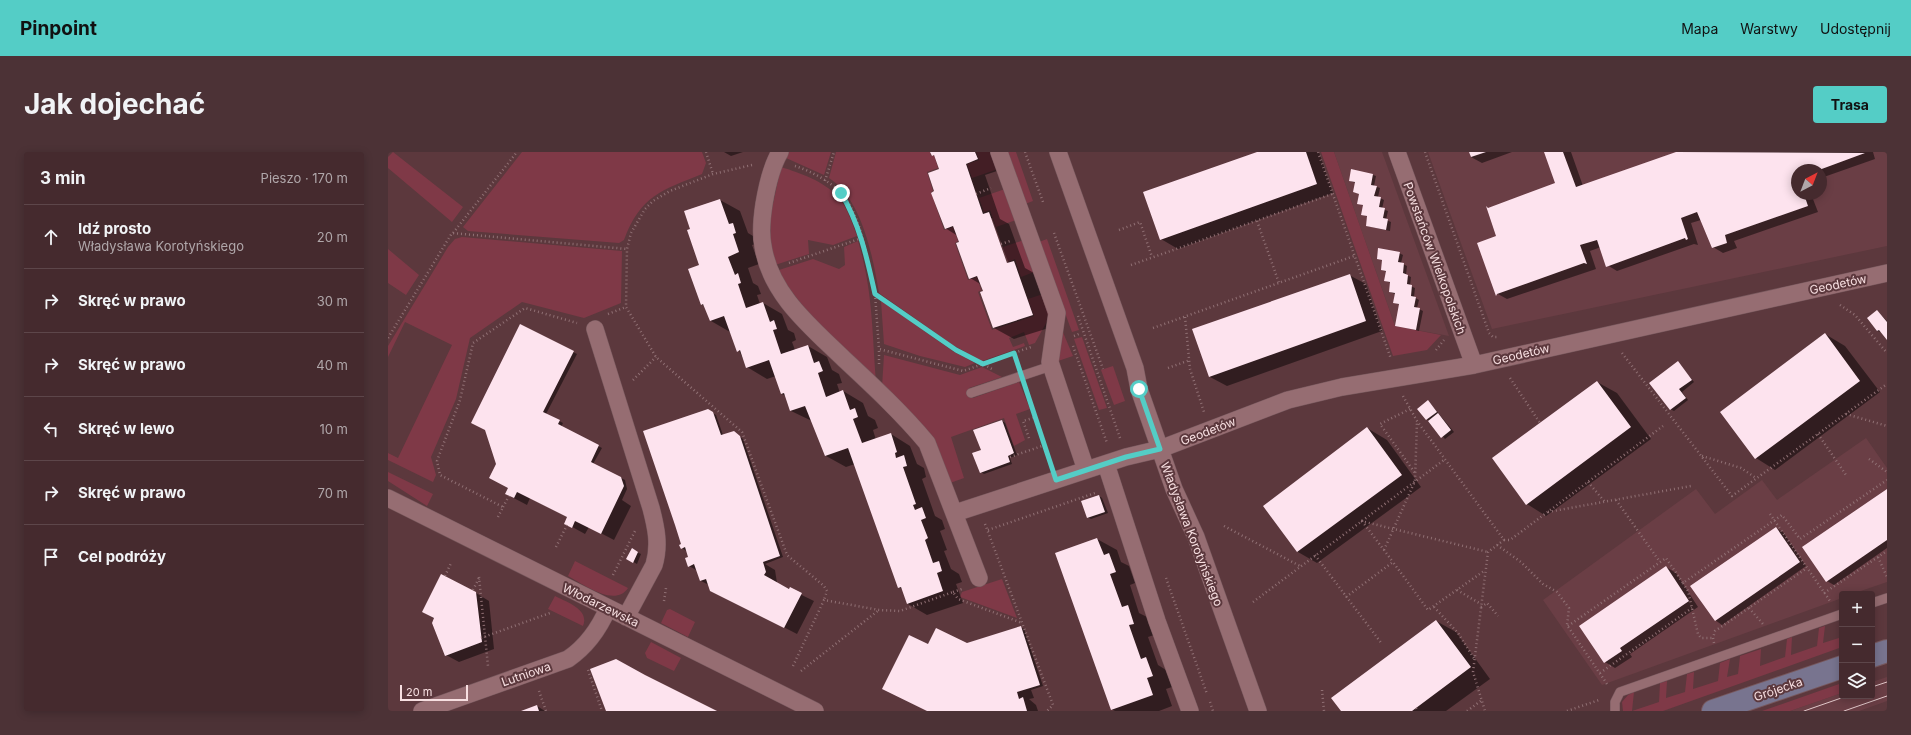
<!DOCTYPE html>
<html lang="pl">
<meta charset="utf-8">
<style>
:root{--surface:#452a2e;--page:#4c3236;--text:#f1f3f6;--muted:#b0a7aa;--line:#5d464a;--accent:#54cdc6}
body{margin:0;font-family:Inter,sans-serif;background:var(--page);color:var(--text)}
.controls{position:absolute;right:12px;bottom:12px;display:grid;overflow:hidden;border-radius:4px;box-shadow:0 2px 10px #0003}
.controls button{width:36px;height:36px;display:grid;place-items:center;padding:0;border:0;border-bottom:1px solid var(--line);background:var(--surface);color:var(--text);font:20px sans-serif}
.compass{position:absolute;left:1403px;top:12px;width:36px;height:36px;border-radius:50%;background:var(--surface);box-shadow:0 2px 10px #0003;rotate:42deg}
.scale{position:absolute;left:12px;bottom:10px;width:68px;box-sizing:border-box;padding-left:4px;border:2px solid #f7dfe1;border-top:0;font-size:11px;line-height:14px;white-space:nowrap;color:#f7dfe1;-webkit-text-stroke:3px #5c383d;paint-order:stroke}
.stop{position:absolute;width:12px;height:12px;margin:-9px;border:3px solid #54cdc6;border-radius:50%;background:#fff}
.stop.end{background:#54cdc6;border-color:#fff;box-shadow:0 1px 4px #0008}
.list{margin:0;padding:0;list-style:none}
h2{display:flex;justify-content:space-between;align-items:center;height:52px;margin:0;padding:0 16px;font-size:17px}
h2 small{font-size:13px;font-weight:400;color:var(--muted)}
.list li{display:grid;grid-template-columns:26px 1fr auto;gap:12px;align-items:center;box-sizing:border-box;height:64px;padding:0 16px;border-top:1px solid var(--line)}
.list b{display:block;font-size:15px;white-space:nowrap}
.list p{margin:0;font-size:13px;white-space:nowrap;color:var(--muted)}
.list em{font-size:13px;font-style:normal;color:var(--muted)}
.icon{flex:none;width:22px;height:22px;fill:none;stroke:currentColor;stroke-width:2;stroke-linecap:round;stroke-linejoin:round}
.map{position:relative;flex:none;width:1499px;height:559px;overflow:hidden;border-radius:4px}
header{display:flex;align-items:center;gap:24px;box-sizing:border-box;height:56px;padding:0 20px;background:var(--accent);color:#111}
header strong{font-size:19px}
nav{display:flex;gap:22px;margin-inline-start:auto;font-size:14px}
.intro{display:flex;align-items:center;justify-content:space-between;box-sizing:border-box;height:96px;padding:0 24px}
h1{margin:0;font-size:28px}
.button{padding:10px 18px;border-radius:4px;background:var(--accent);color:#111;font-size:14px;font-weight:700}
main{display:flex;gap:24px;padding:0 24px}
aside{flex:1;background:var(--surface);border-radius:4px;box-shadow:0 2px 10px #0003}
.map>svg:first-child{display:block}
.built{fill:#6a3e45;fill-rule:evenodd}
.green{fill:#7f3947}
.shadow{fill:#0007;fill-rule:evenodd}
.building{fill:#fde3ee}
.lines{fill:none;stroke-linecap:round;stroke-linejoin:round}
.service-casing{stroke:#77585d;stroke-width:10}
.minor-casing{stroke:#77585d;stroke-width:18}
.secondary-casing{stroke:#77585d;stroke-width:24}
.path{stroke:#907074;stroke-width:2.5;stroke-dasharray:1 3;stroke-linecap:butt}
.service{stroke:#966d72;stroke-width:9}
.minor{stroke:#966d72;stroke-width:17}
.secondary{stroke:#78748f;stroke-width:22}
.tram{stroke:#e0c7c9;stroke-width:1}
.route{stroke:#54cdc6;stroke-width:5}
.labels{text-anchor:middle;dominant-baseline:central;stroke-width:4;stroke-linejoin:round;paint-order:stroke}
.street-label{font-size:12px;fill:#f7dfe1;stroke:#5c383d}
</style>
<header>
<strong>Pinpoint</strong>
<nav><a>Mapa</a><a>Warstwy</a><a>Udostępnij</a></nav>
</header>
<div class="intro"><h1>Jak dojechać</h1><a class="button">Trasa</a></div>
<main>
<aside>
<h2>3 min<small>Pieszo · 170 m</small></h2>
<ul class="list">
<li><svg class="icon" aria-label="ahead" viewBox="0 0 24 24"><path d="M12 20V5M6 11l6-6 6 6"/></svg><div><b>Idź prosto</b><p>Władysława Korotyńskiego</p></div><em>20 m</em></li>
<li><svg class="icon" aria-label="right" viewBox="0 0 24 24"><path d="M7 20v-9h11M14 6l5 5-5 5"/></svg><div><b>Skręć w prawo</b></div><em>30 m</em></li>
<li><svg class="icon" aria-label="right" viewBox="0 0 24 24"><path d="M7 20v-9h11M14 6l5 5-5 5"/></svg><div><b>Skręć w prawo</b></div><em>40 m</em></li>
<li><svg class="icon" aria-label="left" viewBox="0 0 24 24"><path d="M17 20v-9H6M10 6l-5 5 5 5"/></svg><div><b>Skręć w lewo</b></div><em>10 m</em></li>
<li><svg class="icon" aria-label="right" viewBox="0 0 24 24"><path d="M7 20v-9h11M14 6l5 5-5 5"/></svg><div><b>Skręć w prawo</b></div><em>70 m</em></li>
<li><svg class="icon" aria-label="arrive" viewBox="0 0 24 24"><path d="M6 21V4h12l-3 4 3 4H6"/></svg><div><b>Cel podróży</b></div></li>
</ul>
</aside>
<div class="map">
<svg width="1499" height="559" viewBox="0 0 1499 559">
<rect width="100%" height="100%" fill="#5c383d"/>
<path class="built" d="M946 0H994L1061 184 1007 174Z
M1040 0H1499V94L1104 177ZM1409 18H1433V42H1409Z
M1478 286 1499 316V430L1464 442H1454V446L1214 533 1155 448 1308 337 1327 362 1374 328 1389 348Z
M1499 525V549L1471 559H1402L1454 541V544H1484V530Z"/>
<path class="green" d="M5 0 75 55 64 70 0 16V5Z
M134 0H314L318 11 314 22C274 38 252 44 236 88L231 91 80 79 75 75Z
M401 0H443L436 23 398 6Z
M448 0H542L543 4 546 3 550 16 539 20 545 39 543 40 556 78 565 75 570 89 567 91 580 128 589 125 593 138 590 140 604 178 646 164 640 147 655 142 662 164 647 191 641 193 636 180 621 186 625 195 636 191 637 194 594 209 565 193 491 141C485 105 474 47 441 26Z
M588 0H604L610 17 584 26 579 12 591 8Z
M619 0H628L645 49 637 52Z
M933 0H946L1007 174 1053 183 1039 198 1005 204Z
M393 15C412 21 436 29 450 45 459 55 464 71 469 84L445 93 420 88 421 102 387 113 382 88 383 61Z
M617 37 628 68 608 75 602 58 596 60 591 46Z
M74 85 234 99 233 151 196 166 134 150 82 186 68 247 43 305 48 323 45 330 0 308V301L10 306 64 193 17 170 0 205V194L60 95 67 87Z
M659 87 691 178 684 180 651 90Z
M636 88 646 120 633 125 627 107 620 110 615 95Z
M470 89C485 139 484 179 488 229 453 195 417 162 391 121V118L425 107 451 117 457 113 456 95Z
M0 97 31 123 18 143 0 131Z
M493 149 566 200 587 211 577 215 532 204 496 192Z
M674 178 685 204 670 209Z
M694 185 719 256 711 258 686 187Z
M496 203 572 223 594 215 614 225 581 236 585 246 631 230 642 257 628 262 637 288 626 294 616 266 563 285 576 326 562 331 494 235Z
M725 214 737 249 726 253 713 218Z
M0 320 45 342 39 354 0 329Z
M187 409 240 436C227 456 195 432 180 424Z
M614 427 629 466 572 445 574 440Z
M167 444C178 450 202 457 195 474L160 457Z
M282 457 307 470 300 485 273 471 279 458Z
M1437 474 1435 491 1454 485V495L1275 559H1235L1234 550 1240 543 1246 540 1244 559 1271 550 1272 531 1279 529 1278 546 1297 540 1299 522 1306 520 1305 537 1330 529 1332 511 1342 507 1339 525 1350 522 1352 504 1373 497 1372 514 1397 505 1399 487 1404 485 1403 503 1429 494 1431 476Z
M263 490 293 506 286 519 259 506 257 501Z
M1454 531V541L1402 559H1374Z"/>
<path class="shadow" d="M336 0H355L343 4Z
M543 0H602L609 19 597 23 612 67 621 72 637 116 646 121 664 175 626 187 606 176 594 140H596L594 133 582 126 570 84 557 76 548 40 552 17 548 5ZM602 66H604L622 115 620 116Z
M872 0H931L945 41 790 97 773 87Z
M1082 0H1124L1094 11 1083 5Z
M1157 0H1183L1195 34 1290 0H1485L1487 7 1433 26V18H1409V42H1423L1430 60 1346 89 1349 96 1335 101 1325 95 1313 68 1303 71 1310 93 1306 92 1229 119 1219 113 1213 95 1202 99 1208 117 1119 147 1108 141 1109 85 1169 32Z
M985 23 988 24 986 34 992 36 990 45 996 48 994 57 1000 59 998 68 1003 70 1002 79 979 74 980 65 974 62 976 54 971 51 972 42 966 40 968 31 962 29Z
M332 48 352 59 360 81 365 84 368 92 364 93 371 112 360 116 365 131 370 134 373 142 369 143 372 152 375 151 394 162 400 178 406 181 408 188 404 190 407 198 420 194 439 205 444 218 451 222 454 231 449 232 452 241 455 239 475 251 480 264 487 268 490 276 485 278 488 288 503 282 522 294 529 312 536 316 538 325 534 327 547 364 554 368 557 377 552 379 559 398 556 399 563 417 571 422 574 430 568 432 575 451 539 463 520 452 515 438 511 435 467 312 458 315 438 304 424 269 403 259 398 244 394 242 388 224 379 227 359 215 342 180 323 169 317 154 313 152V114L303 77Z
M1011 101 1015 103 1013 111 1019 114 1018 123 1023 125 1022 134 1027 136 1026 145 1031 148 1029 156 1035 159 1031 179 1008 173 1012 153 1006 150 1007 142 1002 140 1003 131 998 129 999 120 994 118 995 109 990 106Z
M961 123 978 132 994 179 839 234 822 225 805 178Z
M1489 159 1499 169V186L1494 180 1489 179Z
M133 174 189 202 158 262 175 271 173 275 214 296 205 312 237 328 239 337 234 348 243 354 226 388 201 375 197 382 177 371 180 365 142 346 139 353 118 342 121 336 109 312Z
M1437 182 1457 194 1492 240 1387 318 1368 306Z
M1290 211 1306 230 1294 240 1300 248 1286 259 1282 257Z
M1209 230 1229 241 1263 287 1158 364 1139 352Z
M1040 249 1066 280 1057 287 1039 267Z
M324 261 328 263 335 283 346 280 355 287 395 405 377 412 387 418 389 431 426 449 409 482 323 438 321 433 313 429 310 419 301 414 300 400 294 396Z
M614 269 617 271 629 303 622 306 624 312 596 322 593 320 594 298Z
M979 276 999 288 1033 335 929 411 910 400 876 354Z
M1499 338V396L1446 433 1439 429Z
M711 344 714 346 720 361 703 367 699 365Z
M1388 376 1395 380 1418 414 1334 473 1327 468Z
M709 387 729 398 733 410 741 414 747 431 742 433 751 461 759 465 766 483 760 485 770 513 778 518 784 535 778 537 784 554 771 559H727L723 557Z
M244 398 253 402 249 412 240 407Z
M1278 415 1288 421 1310 455 1242 502 1244 505 1227 516 1217 510Z
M88 441 101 449 106 497 71 510 58 503 47 467 35 460Z
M1048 469 1068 480 1102 527 1058 559H954Z
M632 475 636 477 655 534 643 538 646 546 641 547 648 553 650 559H539L540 493 579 492Z
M149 554 157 559H136Z"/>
<path class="building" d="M542 0H587L590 7 578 12 595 62 601 60 619 111 626 109 645 163 605 176 592 140 595 139 589 124 581 127 568 91 571 90 565 74 557 77 543 41 546 39 540 21 551 17 546 3 544 4Z
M869 0H918L929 32 772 88 755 40Z
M1081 0H1098L1083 5Z
M1156 0H1175L1188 35 1288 0 1477 1 1431 18H1409V42H1416L1420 54 1337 83 1339 91 1324 96 1309 60 1293 66 1300 87 1298 88 1297 86 1218 115 1209 88 1192 93 1199 112 1196 111 1109 142 1108 144 1089 91 1108 84 1098 54 1100 56 1167 31Z
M963 17 985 22 983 33 989 34 986 44 993 45 991 55 997 56 995 66 1000 67 998 78 978 74 979 64 973 63 975 53 969 52 971 42 965 40 967 30 961 29Z
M332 47 341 72 345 71 348 81 345 82 351 100 340 105 347 123 350 121 353 131 350 132 358 156 375 150 382 170 386 168 389 177 385 178 393 202 420 193 426 211 431 209 435 219 430 221 438 245 455 238 462 258 467 256 470 265 465 267 474 291 503 281 509 300 507 301 508 306 516 303 519 314 515 315 528 352 525 353 527 358 534 355 538 366 533 368 540 386 537 388 545 411 551 409 554 419 549 421 555 439 519 452 513 435 510 436 460 296 437 304 417 254 402 259 396 241 393 242 381 208 358 216 352 198 349 200 336 164 322 169 315 152 313 153 300 117 311 113 299 78 302 77 296 59Z
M990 96 1012 100 1010 110 1016 111 1015 121 1020 123 1019 132 1024 133 1023 144 1028 145 1026 155 1032 156 1028 178 1007 174 1011 152 1005 151 1007 141 1001 140 1002 130 996 129 998 119 993 118 994 108 989 107Z
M962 122 978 169 821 225 804 177Z
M1489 158 1499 170V188L1491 178 1489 179 1479 166Z
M132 172 186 199 155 260 172 268 170 272 211 293 203 310 233 325 236 334 213 382 187 369 184 376 176 372 179 365 129 340 126 346 117 342 120 336 101 326 108 312 97 278 83 271Z
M1437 181 1472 229 1367 307 1332 260Z
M1290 209 1304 228 1291 237 1298 246 1282 258 1261 231Z
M1209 229 1243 275 1138 353 1104 306Z
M1040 248 1049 260 1038 268 1029 257Z
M320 257 325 260 333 283 346 279 352 284 392 404 375 410 378 420 376 423 401 437 402 435 414 441 396 476 322 439 318 427 312 429 306 412 300 415 297 406 300 405 297 395 293 397 291 393 293 392 287 373 255 279Z
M1050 261 1063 278 1053 286 1040 269Z
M614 268 626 301 620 304 622 310 592 321 584 301 593 298 585 278Z
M979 275 1014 323 909 400 875 354Z
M1499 337V388L1438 430 1414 395Z
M711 343 717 360 699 366 693 349Z
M1388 375 1412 410 1327 469 1302 434Z
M709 386 716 403 721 401 728 420 722 422 734 455 740 453 746 472 741 473 753 507 758 505 765 524 759 526 765 543 723 558 667 401Z
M244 396 250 400 245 411 238 407Z
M1278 414 1301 449 1232 496 1234 499 1216 511 1191 474Z
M53 422 88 440 94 490 57 504 44 471 46 466 34 460Z
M1048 468 1083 515 1024 559H953L943 546Z
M633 474 652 533 629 540 631 547 635 545 639 559H539L494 537 521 483 540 492 548 476 579 491Z
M228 507 257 523 329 559H218L202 517Z
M149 553 151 559H133Z"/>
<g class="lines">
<defs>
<path id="service" d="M583 241 663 214
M1484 451 1499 446
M1227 559V550L1232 540 1454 462"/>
<path id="minor" d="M392 0C383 15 379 34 376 52 374 65 372 80 375 94 382 142 423 175 456 207 485 234 514 261 539 291L591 426
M611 0 669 161 662 210 698 318
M670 0 747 216 751 237 786 337 808 385 870 559
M1009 0 1086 213
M207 177 263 356C268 375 272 393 266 413L238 465
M718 312 769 469 802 559
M0 346 427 559
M567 361 738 305 772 297 900 248 954 235 1086 213 1499 121
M34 559 180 507C199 494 211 477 220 456"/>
<path id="secondary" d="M1484 504 1499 499
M1325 559 1454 515"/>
</defs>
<use href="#service" class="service-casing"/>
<use href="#minor" class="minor-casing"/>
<use href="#secondary" class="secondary-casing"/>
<path class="path" d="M318 0 325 22
M637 0 655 50
M930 0 1003 207
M1037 0 1101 181 1105 185H1110
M364 13 325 22 282 39 265 49 257 57 243 81 239 97 238 155 268 205 354 280 399 403 436 434 439 439 436 448
M407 14C423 19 441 29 452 40 473 60 481 114 487 142L567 198 595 212 643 195
M437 29 446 0
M588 42 603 36
M869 69 891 131
M731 78 752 70 764 105
M65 81 129 0
M666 81 715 217
M613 92 622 89
M401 111 474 86
M743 113 944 42
M487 142 491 197
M1452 153 1467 163 1499 201
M220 162 238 155
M690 164 732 286
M797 165 802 217 816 260
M765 176 966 104
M686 184 693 181
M0 186 64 81 239 97
M685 194 719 291
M1048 198 1056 188
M1234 201 1344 344 1499 232
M491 212V197L575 219 595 212 604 217
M780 216 802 208
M1122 226 1152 271
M245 228 268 205
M639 239 662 309
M1015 244 1029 269 1116 388 1100 400 1085 520 1097 559
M1022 257 992 272 1027 321
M1458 262 1499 274
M1430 282 1458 323
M641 286 635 269 648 265
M1314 304 1353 316 1368 326
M622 305 657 293
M1481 307 1499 320
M1200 330 1217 350
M1228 348 1272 410
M115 355 121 344
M1160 360 1303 334
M1382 362 1442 449
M110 365 115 355 52 323 49 309 72 248 85 191 137 156 189 171
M973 369 1100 400
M974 369 1005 410
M597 372 665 553 659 559
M836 374 912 414
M600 378 707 341
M1116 388H1122L1275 274
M1109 393 1133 410 1155 432 1169 440 1181 456 1179 473 1219 532
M168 395 179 373
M996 398 1027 329 1029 269
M927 403 994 492
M1490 405 1499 425
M225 423 247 379
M57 424 63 411
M91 425 100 514
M778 426 819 542
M1295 431 1300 439 1310 482 1313 486H1325
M85 438 91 426
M1069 438 1093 452
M565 440 574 437
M1436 441 1499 399
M958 445 1005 410 1040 458 1096 419
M276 449 278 436
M865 450 1056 308
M1046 455 1070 481 1087 508
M1093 455 1099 451 1110 464
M1361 456 1375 472
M1180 474 1278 406 1295 431 1394 363 1412 387 1499 328
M93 486 162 461
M1326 491 1325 486 1327 479 1419 416
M405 514 436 448 491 458 512 459 565 440 570 447 634 471
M200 518 214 559
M413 519 491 458
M1212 521 1304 456
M934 538 936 559
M151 539 158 559
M822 550 825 559
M1028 556 1030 559
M1079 559 1094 548
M1179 559 1211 548"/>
<use href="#service" class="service"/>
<use href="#minor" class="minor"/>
<use href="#secondary" class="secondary"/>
<path class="tram" d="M1484 535 1499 530
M1416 559 1459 544
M1456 559 1499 544"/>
</g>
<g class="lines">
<path class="route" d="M453 41C472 73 479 106 487 142L568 198 595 212 626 201 668 328 738 305 772 297 751 237"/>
</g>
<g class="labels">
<g class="street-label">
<text transform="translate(1047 106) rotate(70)">Powstańców Wielkopolskich</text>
<text transform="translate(1450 132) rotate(-12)">Geodetów</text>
<text transform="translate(1133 202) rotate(-13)">Geodetów</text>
<text transform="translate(820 279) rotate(-21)">Geodetów</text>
<text transform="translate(804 382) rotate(69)">Władysława Korotyńskiego</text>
<text transform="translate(213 453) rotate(26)">Włodarzewska</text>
<text transform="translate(138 522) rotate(-19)">Lutniowa</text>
<text transform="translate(1390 537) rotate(-19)">Grójecka</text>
</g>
</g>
</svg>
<div class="controls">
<button>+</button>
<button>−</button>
<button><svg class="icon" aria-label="layers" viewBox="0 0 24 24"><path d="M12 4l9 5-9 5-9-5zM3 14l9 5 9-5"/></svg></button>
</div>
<svg class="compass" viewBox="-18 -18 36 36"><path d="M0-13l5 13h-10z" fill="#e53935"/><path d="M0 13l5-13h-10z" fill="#b0a7aa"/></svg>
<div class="scale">20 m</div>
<div class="stop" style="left:751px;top:237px"></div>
<div class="stop end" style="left:453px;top:41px"></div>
</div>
</main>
